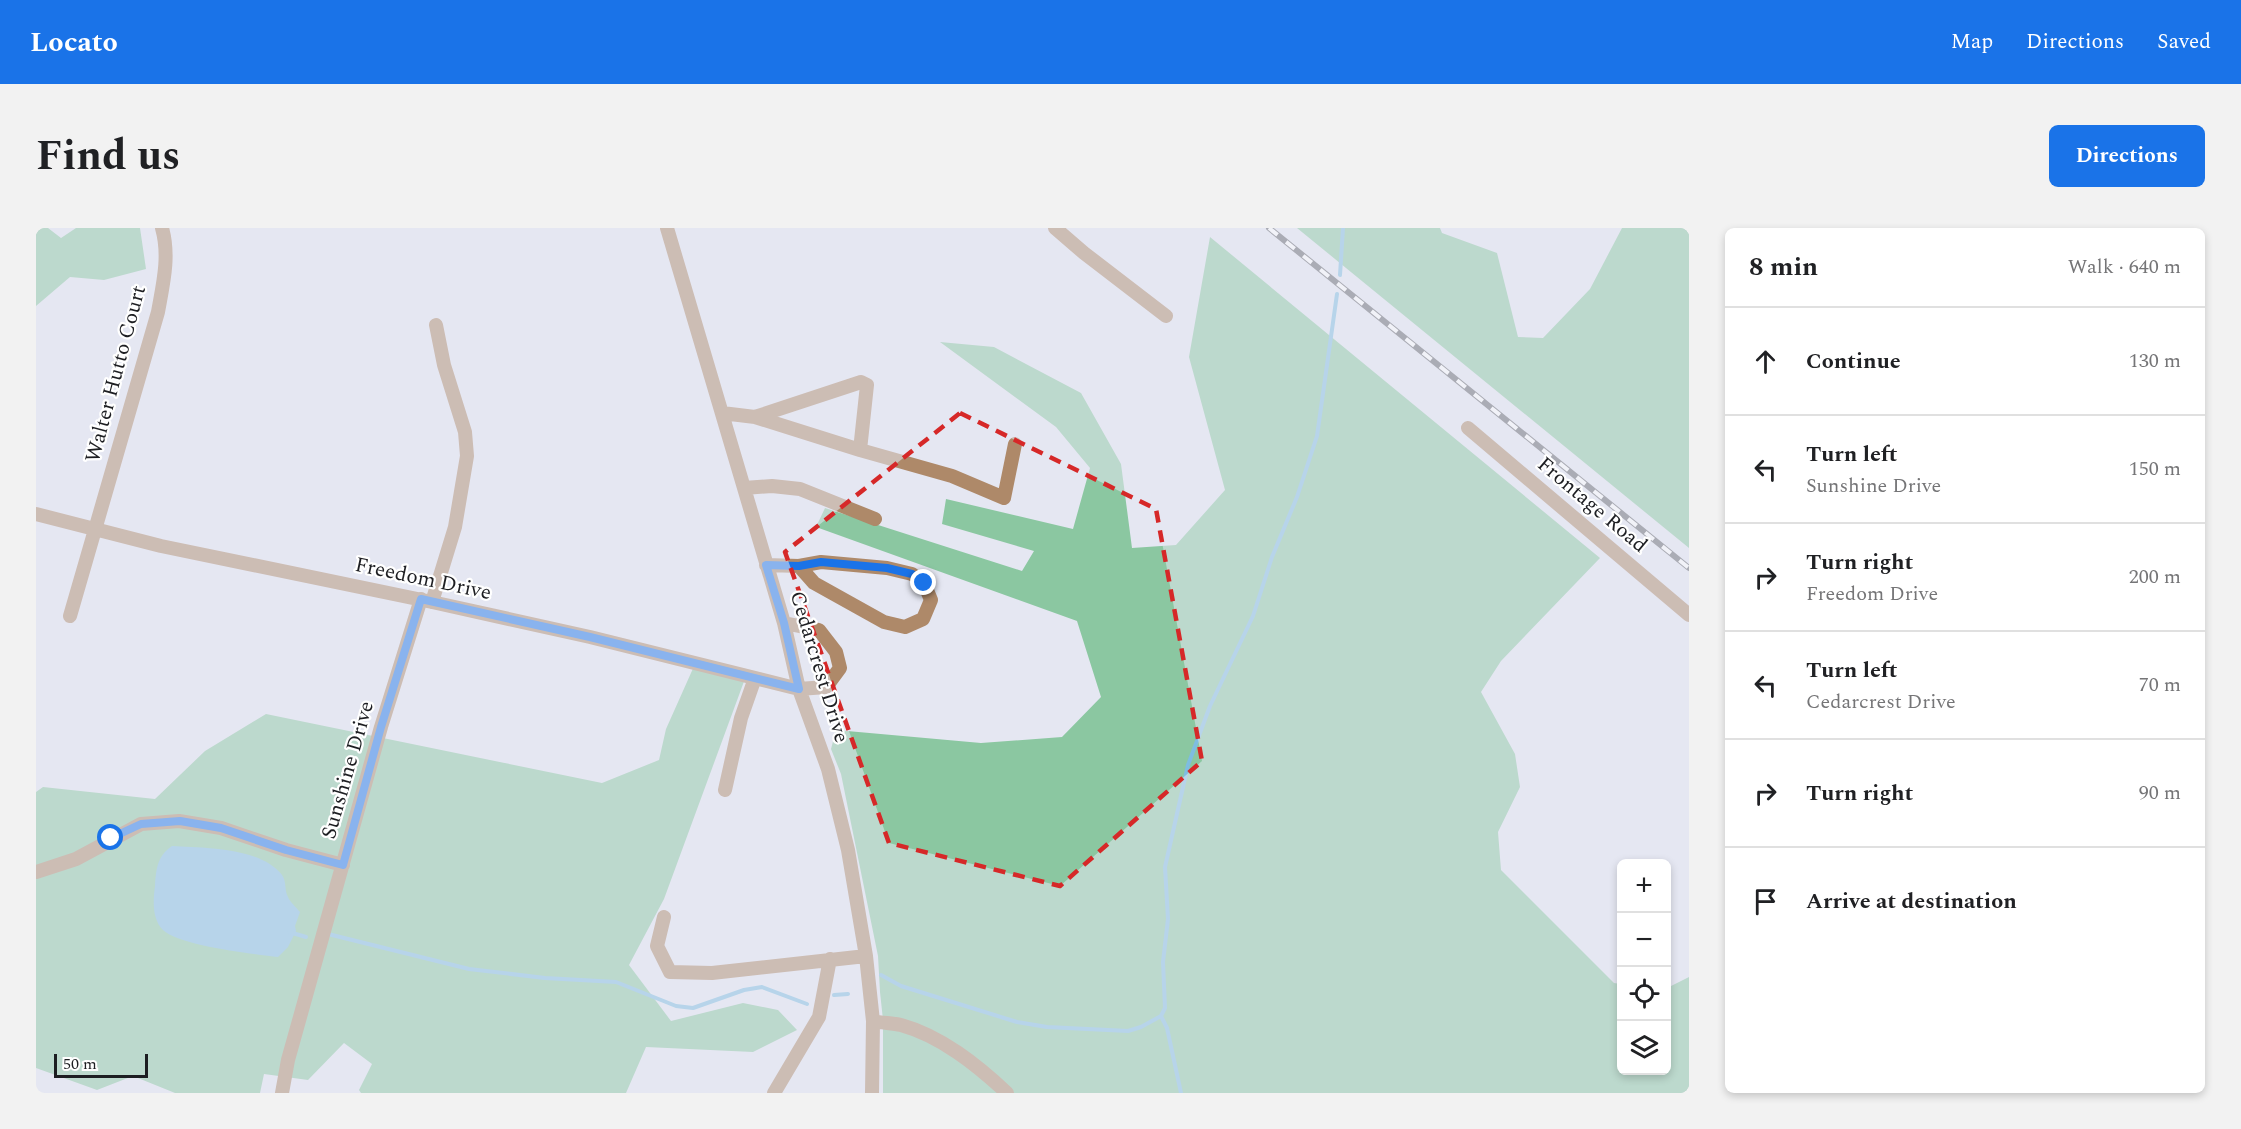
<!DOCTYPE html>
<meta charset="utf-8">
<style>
:root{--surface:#fff;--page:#f2f2f2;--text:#202124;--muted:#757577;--line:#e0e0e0;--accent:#1a73e8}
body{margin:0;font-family:Spectral,serif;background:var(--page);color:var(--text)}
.controls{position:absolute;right:18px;bottom:18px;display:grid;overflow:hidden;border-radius:9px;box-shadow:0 3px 9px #0003}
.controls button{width:54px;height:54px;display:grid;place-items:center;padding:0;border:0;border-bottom:2px solid var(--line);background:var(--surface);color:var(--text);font:30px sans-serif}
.scale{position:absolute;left:18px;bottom:15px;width:94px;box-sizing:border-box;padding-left:6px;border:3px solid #1d1e22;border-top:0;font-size:16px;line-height:21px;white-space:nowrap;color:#1d1e22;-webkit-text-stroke:4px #fff;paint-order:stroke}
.stop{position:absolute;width:18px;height:18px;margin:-14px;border:4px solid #1a73e8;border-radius:50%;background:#fff}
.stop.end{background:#1a73e8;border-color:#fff;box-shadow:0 2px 6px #0008}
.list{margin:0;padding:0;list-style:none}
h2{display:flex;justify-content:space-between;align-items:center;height:78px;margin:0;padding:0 24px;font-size:26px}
h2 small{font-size:20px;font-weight:400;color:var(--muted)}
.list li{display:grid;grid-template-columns:39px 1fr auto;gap:18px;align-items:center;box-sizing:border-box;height:108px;padding:0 24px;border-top:2px solid var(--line)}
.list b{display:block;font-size:22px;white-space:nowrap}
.list p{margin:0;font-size:20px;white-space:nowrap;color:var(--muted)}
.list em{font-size:20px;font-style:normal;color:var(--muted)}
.icon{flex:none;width:33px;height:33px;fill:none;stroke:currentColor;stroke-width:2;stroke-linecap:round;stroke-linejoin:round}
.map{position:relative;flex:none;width:1653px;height:865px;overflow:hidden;border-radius:9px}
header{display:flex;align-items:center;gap:36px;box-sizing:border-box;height:84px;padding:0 30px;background:var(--accent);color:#fff}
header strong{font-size:28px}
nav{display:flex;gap:33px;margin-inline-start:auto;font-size:21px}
.intro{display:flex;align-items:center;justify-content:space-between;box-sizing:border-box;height:144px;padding:0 36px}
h1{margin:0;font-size:42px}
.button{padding:15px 27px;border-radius:9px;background:var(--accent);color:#fff;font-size:21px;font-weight:700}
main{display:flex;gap:36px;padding:0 36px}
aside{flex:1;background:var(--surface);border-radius:9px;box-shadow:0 3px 9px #0003}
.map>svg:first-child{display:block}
.forest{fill:#8bc7a1}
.water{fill:#7ebde0}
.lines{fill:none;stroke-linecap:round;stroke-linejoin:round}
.stream{stroke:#7ebde0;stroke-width:4}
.minor{stroke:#ae8969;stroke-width:14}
.rail-casing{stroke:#63646a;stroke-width:6}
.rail{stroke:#fff;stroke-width:4;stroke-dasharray:11;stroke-linecap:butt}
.route{stroke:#1a73e8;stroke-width:8}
.marked{fill:none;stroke:#d62828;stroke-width:4.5;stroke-dasharray:12 8;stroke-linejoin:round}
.labels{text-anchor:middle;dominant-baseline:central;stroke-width:4.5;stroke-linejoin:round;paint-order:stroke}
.street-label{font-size:21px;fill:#1d1e22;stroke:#fff}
</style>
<header>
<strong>Locato</strong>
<nav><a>Map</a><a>Directions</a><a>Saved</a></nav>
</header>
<div class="intro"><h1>Find us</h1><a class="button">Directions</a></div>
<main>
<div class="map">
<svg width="1653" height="865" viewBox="0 0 1653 865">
<rect width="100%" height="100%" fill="#e5e7f2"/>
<path class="forest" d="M0 0H12L25 10 40 0H104L110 41 68 52 34 49 0 78Z
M1261 0H1404L1406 5 1461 25 1482 109 1507 110 1554 61 1586 0H1653V320Z
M1174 9 1564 330 1465 433 1445 464 1479 526 1484 559 1462 604 1465 642 1578 755 1585 756 1586 842H1630L1631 760 1653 749V865H847V792L844 764 842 728 805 546 795 521 800 502 945 515 1026 509 1065 469 1041 393 780 299 789 280 986 343 998 323 906 296 910 271 1037 301 1054 240 1020 199 904 114 958 119 1045 165 1085 236 1096 320 1140 317 1189 262 1153 129Z
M659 436 710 448 628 671 593 737 635 793 707 775 742 782 761 802 717 824 610 819 590 865H325L323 862 336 836 308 815 272 852 228 846 224 865H139L97 848 61 862 0 840V564L7 559 119 571 169 523 230 486 566 555 623 532 630 501Z"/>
<path class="water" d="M136 618C168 620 224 619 246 647 251 654 248 662 252 669 254 674 260 679 264 684L259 698 260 703 252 719 242 729C217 726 144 718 127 702 116 691 117 673 119 658 120 642 121 628 136 618Z"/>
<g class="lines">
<path class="stream" d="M1304 47 1307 0
M253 704 270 709
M292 706 433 741 509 750 580 754 640 778 657 780 708 762 726 759 771 776
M845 747 865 758 981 794 1011 799 1092 803 1105 799 1125 788 1129 780 1127 734 1132 691 1129 639 1152 537 1174 478 1217 388 1236 329 1261 269 1281 208 1301 66
M798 767 812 766
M1125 788 1131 800 1145 865"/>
<path class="minor" d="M631 0 748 395 763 461 792 541 812 622 830 728 837 793 836 865
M1019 0 1048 25 1130 88
M686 185 719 189 825 154 831 157 824 222 916 248 968 270 979 216
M719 189 824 222
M1432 200 1653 387
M708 260 736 258 764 261 839 291
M0 286 125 318 396 374 554 409 763 461 790 459 804 440 800 424 783 402 748 395
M730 337 763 338 785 334 851 340 876 346 888 355 895 372 887 391 869 399 848 394 778 355 763 338
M396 374 419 299 431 228 429 204 408 137 400 97
M34 388 122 84C127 56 134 28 126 0
M689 562 705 490 719 450
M0 644 40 631 105 596 143 593 185 600 250 622 307 637
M628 689 621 718 634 744 676 745 830 728
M837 793C846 795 856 795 865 797 905 808 941 837 971 865
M246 865 252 832 345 499 385 371
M738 865 783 789 794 731"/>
<defs>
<path id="rail" d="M1233 0 1653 340"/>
</defs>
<use href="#rail" class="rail-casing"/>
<use href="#rail" class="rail"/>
</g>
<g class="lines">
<path class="route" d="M75 610 105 596 144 593 185 600 250 622 307 637 345 499 385 371 554 409 763 461 748 395 730 337 763 338 785 334 851 340 876 346 888 355"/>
</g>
<path d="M0 0H1653V865H0ZM924 185 1120 281 1166 533 1024 658 853 615 749 324Z" fill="#e5e7f2" fill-opacity=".55" fill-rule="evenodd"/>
<path class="marked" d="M924 185 1120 281 1166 533 1024 658 853 615 749 324Z"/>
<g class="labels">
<g class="street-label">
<text transform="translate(80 146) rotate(-75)">Walter Hutto Court</text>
<text transform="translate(1556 277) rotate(40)">Frontage Road</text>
<text transform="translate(387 351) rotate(12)">Freedom Drive</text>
<text transform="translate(783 439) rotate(73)">Cedarcrest Drive</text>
<text transform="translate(312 542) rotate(-74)">Sunshine Drive</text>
</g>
</g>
</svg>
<div class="controls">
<button>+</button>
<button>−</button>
<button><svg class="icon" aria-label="locate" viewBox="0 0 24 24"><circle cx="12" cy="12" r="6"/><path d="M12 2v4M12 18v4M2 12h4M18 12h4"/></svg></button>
<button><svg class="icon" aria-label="layers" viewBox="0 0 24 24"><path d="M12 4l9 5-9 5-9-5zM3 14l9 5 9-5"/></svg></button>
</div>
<div class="scale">50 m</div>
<div class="stop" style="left:75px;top:610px"></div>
<div class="stop end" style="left:888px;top:355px"></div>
</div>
<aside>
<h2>8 min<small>Walk · 640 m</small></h2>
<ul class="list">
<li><svg class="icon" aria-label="ahead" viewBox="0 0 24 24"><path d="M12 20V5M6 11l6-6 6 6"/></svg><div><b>Continue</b></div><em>130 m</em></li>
<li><svg class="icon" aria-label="left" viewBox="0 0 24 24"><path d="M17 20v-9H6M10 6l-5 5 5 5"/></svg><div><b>Turn left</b><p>Sunshine Drive</p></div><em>150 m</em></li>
<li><svg class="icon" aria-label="right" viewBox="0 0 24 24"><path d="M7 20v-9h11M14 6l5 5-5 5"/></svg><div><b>Turn right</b><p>Freedom Drive</p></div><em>200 m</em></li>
<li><svg class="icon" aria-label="left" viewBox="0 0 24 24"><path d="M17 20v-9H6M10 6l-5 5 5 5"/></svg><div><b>Turn left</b><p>Cedarcrest Drive</p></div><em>70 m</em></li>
<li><svg class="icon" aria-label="right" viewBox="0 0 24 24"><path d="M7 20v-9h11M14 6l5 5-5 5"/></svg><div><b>Turn right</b></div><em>90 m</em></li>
<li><svg class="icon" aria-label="arrive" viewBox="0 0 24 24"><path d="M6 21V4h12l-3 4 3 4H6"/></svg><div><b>Arrive at destination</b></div></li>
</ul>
</aside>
</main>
